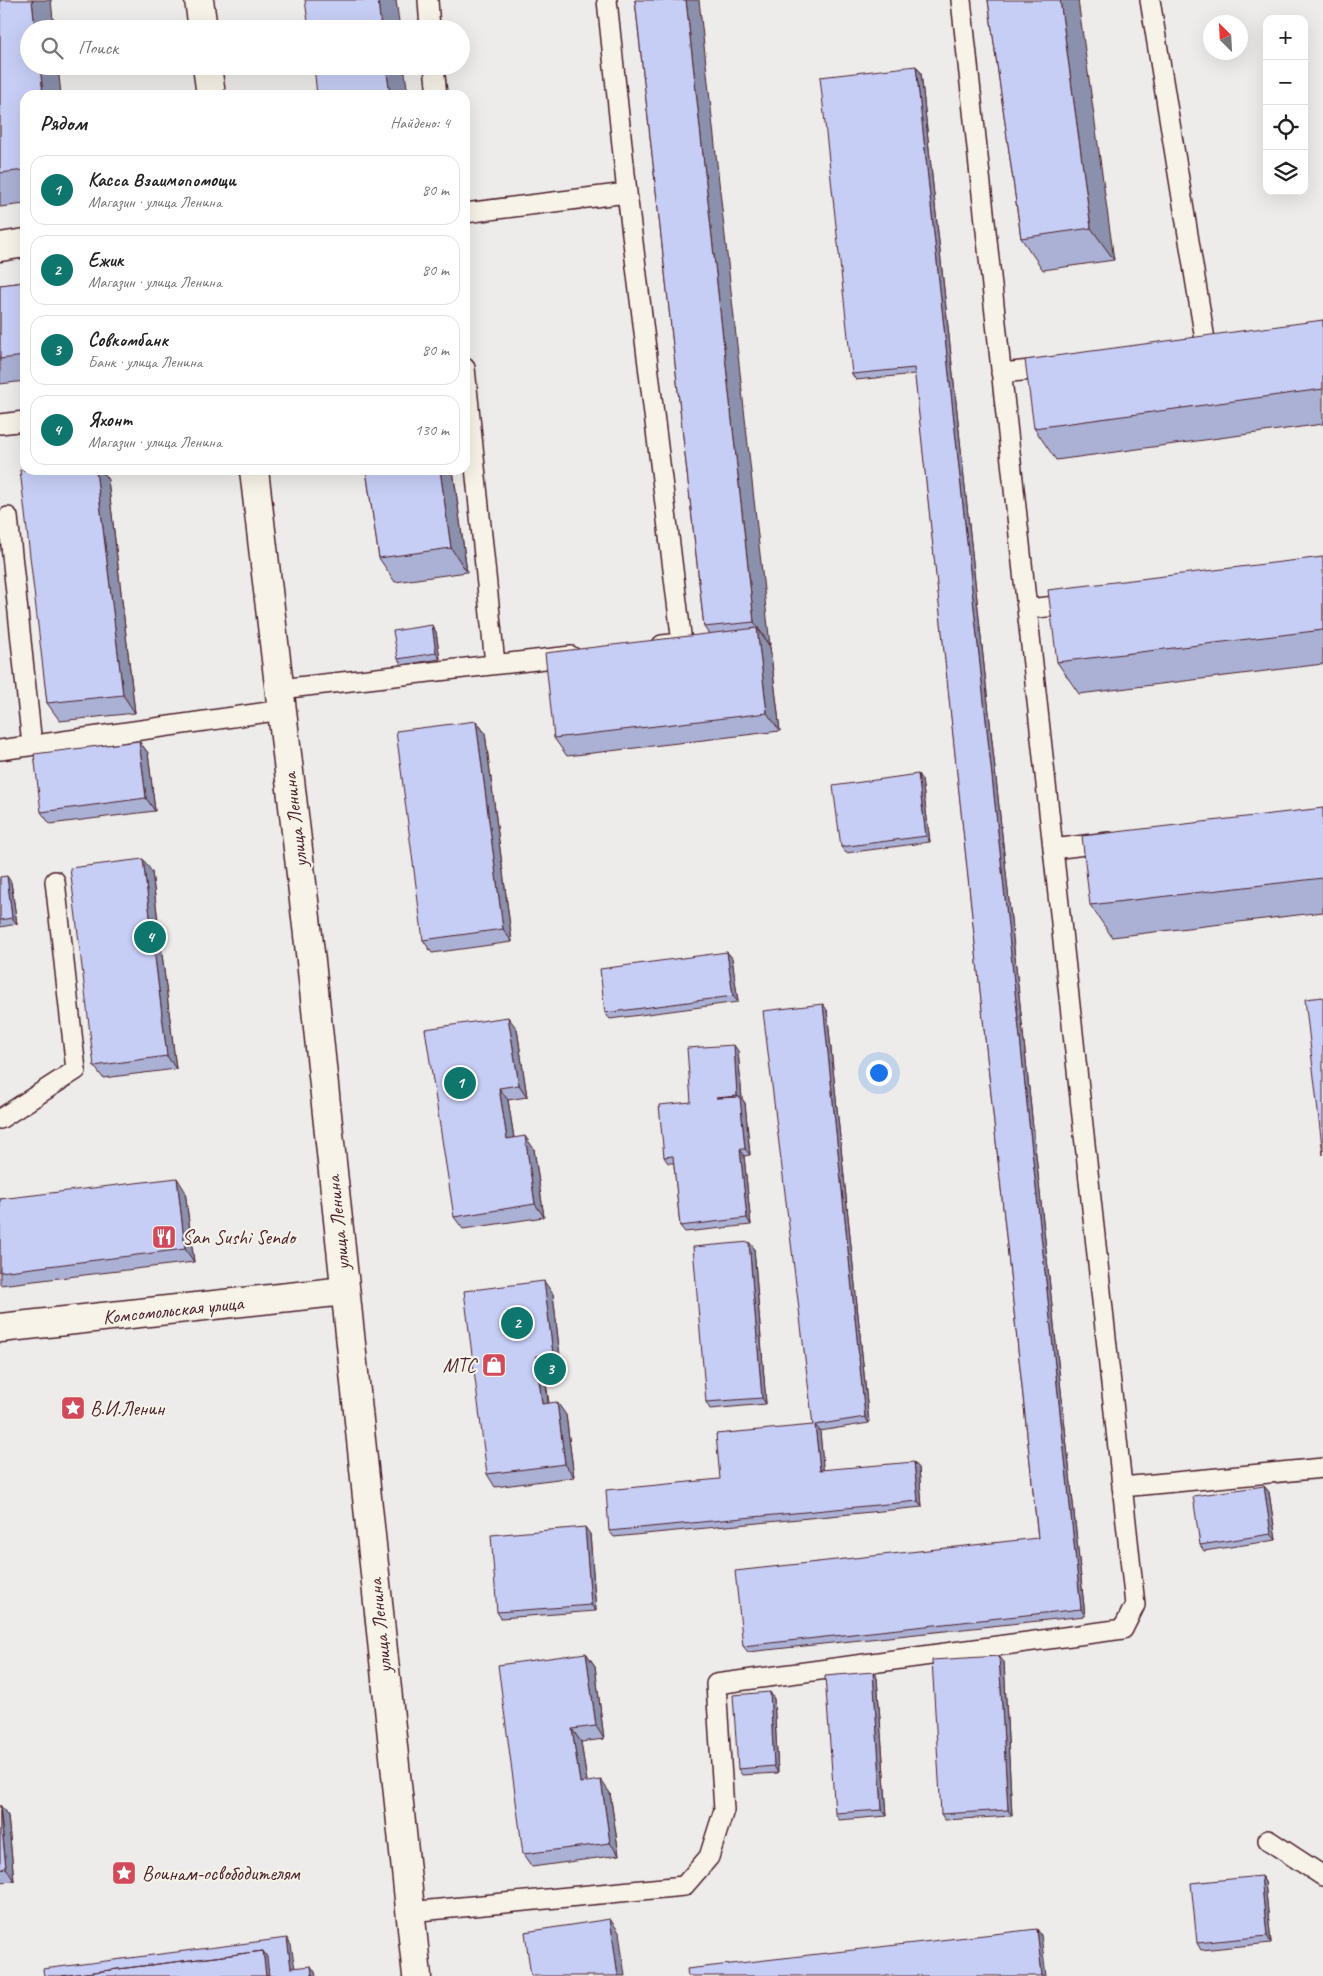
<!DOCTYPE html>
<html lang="ru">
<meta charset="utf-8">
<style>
:root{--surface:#fff;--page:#f6f6f6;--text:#222;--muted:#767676;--line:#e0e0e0;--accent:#0f766e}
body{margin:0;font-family:Caveat,sans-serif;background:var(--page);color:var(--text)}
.controls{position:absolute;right:15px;top:15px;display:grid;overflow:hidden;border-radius:10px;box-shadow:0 5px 20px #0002}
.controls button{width:45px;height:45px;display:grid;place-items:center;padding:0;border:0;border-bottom:1px solid var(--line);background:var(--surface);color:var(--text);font:25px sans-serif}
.compass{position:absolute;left:1203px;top:15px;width:45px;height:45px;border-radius:50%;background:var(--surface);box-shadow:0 5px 20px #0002;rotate:336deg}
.you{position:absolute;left:878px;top:1072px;width:18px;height:18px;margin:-12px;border:4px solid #fff;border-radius:50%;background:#1a73e8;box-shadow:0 0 0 8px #1a73e833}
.badge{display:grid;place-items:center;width:32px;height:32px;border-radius:50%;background:var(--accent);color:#fff;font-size:16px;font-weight:700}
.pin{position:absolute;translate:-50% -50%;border:2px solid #fff;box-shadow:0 1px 5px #0006}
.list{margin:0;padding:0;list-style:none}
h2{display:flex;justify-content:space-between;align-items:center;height:65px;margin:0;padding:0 20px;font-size:21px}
h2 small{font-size:16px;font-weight:400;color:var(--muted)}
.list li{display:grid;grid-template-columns:32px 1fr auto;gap:15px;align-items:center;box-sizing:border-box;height:70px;margin:0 10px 10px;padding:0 10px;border:1px solid var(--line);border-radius:15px}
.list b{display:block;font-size:19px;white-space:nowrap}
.list p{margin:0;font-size:16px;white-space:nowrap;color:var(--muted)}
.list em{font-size:16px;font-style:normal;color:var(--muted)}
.icon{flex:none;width:28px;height:28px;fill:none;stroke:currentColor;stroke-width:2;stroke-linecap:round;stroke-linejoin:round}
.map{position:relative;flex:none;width:1323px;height:1976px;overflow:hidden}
.search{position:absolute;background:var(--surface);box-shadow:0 5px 20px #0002;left:20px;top:20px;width:450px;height:55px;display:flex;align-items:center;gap:12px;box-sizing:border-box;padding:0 18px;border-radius:28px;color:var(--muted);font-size:19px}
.panel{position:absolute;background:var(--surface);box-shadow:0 5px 20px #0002;left:20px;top:90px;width:450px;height:385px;border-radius:15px}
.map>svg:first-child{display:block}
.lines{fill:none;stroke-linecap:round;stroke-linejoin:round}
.service-casing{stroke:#4a1f2b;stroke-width:22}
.minor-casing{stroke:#4a1f2b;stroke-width:31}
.tertiary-casing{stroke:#4a1f2b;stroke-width:31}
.service{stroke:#f7f3e8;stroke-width:19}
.minor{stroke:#f7f3e8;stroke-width:28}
.tertiary{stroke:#f7f3e8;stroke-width:28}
.wall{fill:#abb1d4;stroke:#4a1f2b}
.shaded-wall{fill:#8b90ac;stroke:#4a1f2b}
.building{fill:#c7cef6;stroke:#4a1f2b}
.labels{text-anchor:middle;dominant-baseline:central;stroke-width:4;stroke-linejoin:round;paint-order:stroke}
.street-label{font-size:20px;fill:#4a1f2b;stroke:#f7f3e8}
.poi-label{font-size:20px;fill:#4a1f2b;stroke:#f7f3e8;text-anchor:start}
</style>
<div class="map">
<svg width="1323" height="1976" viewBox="0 0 1323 1976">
<rect width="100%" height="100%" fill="#edeceb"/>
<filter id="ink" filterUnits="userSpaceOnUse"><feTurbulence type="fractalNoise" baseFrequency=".02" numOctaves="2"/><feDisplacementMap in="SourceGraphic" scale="10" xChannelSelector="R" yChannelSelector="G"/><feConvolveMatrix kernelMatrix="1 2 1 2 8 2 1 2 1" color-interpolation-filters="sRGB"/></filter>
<g filter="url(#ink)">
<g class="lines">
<defs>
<path id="service" d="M428 0 430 29
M607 0 627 193 682 643 662 645
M1150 0 1207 352
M434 66 437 95
M465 213 627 193
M465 368 495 664
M1001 373 1051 368
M0 424 25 421
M8 517 32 745
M1027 609 1076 604
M280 689 571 656
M0 750 282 710
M1053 849 1109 842
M0 1119 76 1070 55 881
M1122 1487 1323 1468
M1268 1840 1323 1876
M409 1912 684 1886 709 1857 724 1810 716 1684 1123 1629 1135 1605 961 0"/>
<path id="minor" d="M0 247 25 243
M0 1328 345 1291"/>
<path id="tertiary" d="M199 0 203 29
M207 66 211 95
M254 470 311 961 417 1976"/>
</defs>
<use href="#service" class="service-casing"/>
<use href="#minor" class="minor-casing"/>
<use href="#tertiary" class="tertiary-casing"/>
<use href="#service" class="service"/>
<use href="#minor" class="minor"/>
<use href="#tertiary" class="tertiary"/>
</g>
<path class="wall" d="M0 0 25 95V204L0 207Z
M635 0 770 645H769L770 647 780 731 567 756 554 738 709 634 704 627Z
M988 0 1114 260 1043 270 1021 238Z
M916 66 921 73 1085 1616 748 1652 743 1646 1038 1538 915 374 856 380 852 374Z
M25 282V381L0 384V285Z
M1323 320V424L1056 460 1034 428Z
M25 470H101L108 480 135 713 60 721 47 703Z
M366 470H453L467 572 395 582 379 558Z
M1323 557V664L1079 694 1057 662Z
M432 625 436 632 440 659 402 665 398 659Z
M476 721 485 733 512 942 432 953 423 940Z
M139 741 148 753 155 811 50 824 41 812Z
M922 780 930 842 846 853 841 847Z
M1323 808V912L1112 937 1090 905Z
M152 872 176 1069 103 1078 94 1066Z
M0 877 11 882 17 924 0 927Z
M727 952 732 958 738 1002 610 1019 605 1013Z
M827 1010 869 1423 820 1431 823 1470 919 1468 922 1507 614 1537 609 1531 720 1479 813 1425Z
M517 1029 527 1097 508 1100 514 1138 534 1149 544 1217 463 1229 454 1217Z
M738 1051 742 1099 745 1103 750 1155 744 1156 751 1225 685 1232 680 1226 674 1163H668L664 1157Z
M185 1191 194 1262 0 1285V1199Z
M754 1248 766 1404 710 1409 706 1402Z
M553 1294 561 1366 544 1369 549 1403 566 1415 574 1477 495 1487 487 1474Z
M1264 1486 1269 1492 1276 1540 1204 1551 1200 1545Z
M590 1534 596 1611 501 1618 497 1612Z
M586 1653 595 1666 604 1739 581 1742 587 1782 610 1793 619 1855 532 1867 523 1854Z
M1004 1662 1012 1816 945 1820 941 1814Z
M873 1672 877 1678 887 1816 839 1820 835 1813Z
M770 1692 774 1699 778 1773 742 1775 738 1769Z
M0 1805 8 1816 14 1881 0 1882Z
M1261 1876 1265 1882 1271 1943 1201 1950 1197 1943Z"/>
<path class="shaded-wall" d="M32 0H51L54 29H35Z
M378 0H396L400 29H381Z
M686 0H699L770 645 754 622Z
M1060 0H1078L1114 260 1091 228Z
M40 66H58L61 95H43Z
M386 66H404L408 95H390Z
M916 66 921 73 1085 1616 1081 1609Z
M96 470H101L108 480 135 713 123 695Z
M440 470H453L467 572 451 548Z
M432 625 436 632 440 659 436 653Z
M757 628 770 647 780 731 767 713Z
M476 721 485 733 512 942 503 929Z
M139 741 148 753 155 811 146 798Z
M918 774 922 780 930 842 926 836Z
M143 859 152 872 176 1069 167 1056Z
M7 876 11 882 17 924 12 918Z
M727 952 732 958 738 1002 733 996Z
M823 1004 827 1010 869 1423 865 1417Z
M508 1017 517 1029 527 1097 519 1085Z
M734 1045 738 1051 742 1099 745 1103 750 1155 745 1149 740 1100 737 1096Z
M499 1088 508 1100 516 1151 507 1139Z
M525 1136 534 1149 544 1217 535 1204Z
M740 1149 744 1156 751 1225 747 1218Z
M177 1178 185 1191 194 1262 185 1249Z
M749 1242 754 1248 766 1404 762 1398Z
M544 1281 553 1294 561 1366 553 1354Z
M536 1356 544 1369 550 1417 542 1404Z
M557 1402 566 1415 574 1477 565 1464Z
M815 1425 820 1431 824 1477 820 1470Z
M914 1462 919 1468 922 1507 918 1501Z
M1264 1486 1269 1492 1276 1540 1271 1534Z
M585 1527 590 1534 596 1611 591 1605Z
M586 1653 595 1666 604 1739 596 1726Z
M999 1656 1004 1662 1012 1816 1008 1810Z
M873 1672 877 1678 887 1816 882 1810Z
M770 1692 774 1699 778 1773 774 1766Z
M572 1729 581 1742 589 1795 580 1783Z
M601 1780 610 1793 619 1855 610 1843Z
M0 1805 8 1816 14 1881 6 1868Z
M1261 1876 1265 1882 1271 1943 1267 1936Z
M610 1919 619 1932 625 1976H618Z
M1037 1929 1041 1935 1046 1976H1042Z
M287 1938 291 1945 296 1974 291 1968Z
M263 1951 271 1963 273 1976H266Z
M311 1966 315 1972 316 1976H312Z"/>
<path class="building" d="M0 0H32L35 29H29V66H40L43 95H25V170L0 173Z
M305 0H378L381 29H309Z
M635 0H686L754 622 704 627Z
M988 0H1060L1091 228 1021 238Z
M314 66H386L390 95H317Z
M916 66 1081 1609 743 1646 735 1571 1038 1538 914 368 852 374 820 77Z
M25 282V356L0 359V285Z
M1323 320V389L1034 428 1025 360Z
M20 470H96L123 695 47 703Z
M366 470H440L451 548 379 558Z
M1323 557V630L1057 662 1048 590Z
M432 625 436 653 398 659 393 631Z
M757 628 767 713 554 738 545 653Z
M476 721 503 929 423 940 396 731Z
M139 741 146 798 41 812 34 754Z
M918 774 926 836 841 847 833 786Z
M1323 808V878L1090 905 1082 836Z
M143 859 167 1056 94 1066 70 868Z
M7 876 12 918 0 920V877Z
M727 952 733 996 605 1013 600 969Z
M1323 997V1155L1305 999Z
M823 1004 865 1417 815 1425 820 1470 914 1462 918 1501 609 1531 606 1490 720 1479 716 1434 813 1425 763 1011Z
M508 1017 519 1085 499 1088 507 1139 525 1136 535 1204 454 1217 425 1029Z
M734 1045 737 1096 716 1098 740 1097 745 1149H740L747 1218 680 1226 673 1156 664 1157 659 1105 691 1102 687 1048Z
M177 1178 185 1249 0 1272V1199Z
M749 1242 762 1398 706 1402 693 1247Z
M544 1281 553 1354 536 1356 542 1404 557 1402 565 1464 487 1474 464 1291Z
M1264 1486 1271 1534 1200 1545 1193 1496Z
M585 1527 591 1605 497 1612 491 1535Z
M586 1653 596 1726 572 1729 580 1783 601 1780 610 1843 523 1854 498 1665Z
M999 1656 1008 1810 941 1814 932 1660Z
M873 1672 882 1810 835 1813 825 1676Z
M770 1692 774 1766 738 1769 733 1695Z
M0 1810 6 1868 0 1869Z
M1261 1876 1267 1936 1197 1943 1191 1883Z
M610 1919 618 1976H531L525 1932Z
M1037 1929 1042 1976H688L687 1969Z
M287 1938 291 1968 311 1966 312 1976H269L267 1957 263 1951 62 1976H44L43 1969Z
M263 1951 266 1976H62Z"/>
</g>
<defs>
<symbol id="restaurant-square" viewBox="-11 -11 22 22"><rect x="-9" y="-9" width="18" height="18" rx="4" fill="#d1495b" stroke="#f7f3e8"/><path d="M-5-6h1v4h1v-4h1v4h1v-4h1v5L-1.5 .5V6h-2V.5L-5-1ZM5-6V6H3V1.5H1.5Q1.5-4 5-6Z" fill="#fff"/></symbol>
<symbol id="shop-square" viewBox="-11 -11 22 22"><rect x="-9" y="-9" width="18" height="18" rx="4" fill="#d1495b" stroke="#f7f3e8"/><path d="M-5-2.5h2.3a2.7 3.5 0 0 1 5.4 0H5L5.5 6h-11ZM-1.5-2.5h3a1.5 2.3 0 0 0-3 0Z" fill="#fff"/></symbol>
<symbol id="sight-square" viewBox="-11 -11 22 22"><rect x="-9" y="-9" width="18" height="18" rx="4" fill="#d1495b" stroke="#f7f3e8"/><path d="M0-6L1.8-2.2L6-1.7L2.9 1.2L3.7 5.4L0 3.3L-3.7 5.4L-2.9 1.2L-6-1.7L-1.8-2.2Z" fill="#fff"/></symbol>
</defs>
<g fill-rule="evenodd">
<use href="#restaurant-square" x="150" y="1223" width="28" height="28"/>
<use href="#shop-square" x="480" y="1351" width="28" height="28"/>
<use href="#sight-square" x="59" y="1394" width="28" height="28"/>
<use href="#sight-square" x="110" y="1859" width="28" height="28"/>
</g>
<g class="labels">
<g class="street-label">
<text transform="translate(295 820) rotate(-97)">улица Ленина</text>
<text transform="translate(338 1223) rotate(-96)">улица Ленина</text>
<text transform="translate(173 1310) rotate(-6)">Комсомольская улица</text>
<text transform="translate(380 1626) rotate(-96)">улица Ленина</text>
</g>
<g class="poi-label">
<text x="182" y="1237">San Sushi Sendo</text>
<text x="476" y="1365" text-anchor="end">МТС</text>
<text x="90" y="1408">В.И.Ленин</text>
<text x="142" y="1873">Воинам-освободителям</text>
</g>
</g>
</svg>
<div class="controls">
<button>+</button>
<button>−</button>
<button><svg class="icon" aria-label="locate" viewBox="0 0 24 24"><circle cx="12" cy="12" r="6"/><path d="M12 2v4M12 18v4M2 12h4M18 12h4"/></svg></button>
<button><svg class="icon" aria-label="layers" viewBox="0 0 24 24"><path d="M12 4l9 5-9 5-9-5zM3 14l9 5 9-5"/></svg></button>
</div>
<svg class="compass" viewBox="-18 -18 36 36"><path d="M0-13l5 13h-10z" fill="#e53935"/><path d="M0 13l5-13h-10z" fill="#767676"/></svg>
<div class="you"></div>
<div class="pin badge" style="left:460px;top:1083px">1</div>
<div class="pin badge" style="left:517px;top:1323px">2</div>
<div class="pin badge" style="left:550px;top:1369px">3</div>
<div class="pin badge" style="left:150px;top:937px">4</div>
<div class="search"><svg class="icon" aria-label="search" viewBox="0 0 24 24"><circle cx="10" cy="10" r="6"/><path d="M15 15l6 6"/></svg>Поиск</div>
<section class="panel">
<h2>Рядом<small>Найдено: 4</small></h2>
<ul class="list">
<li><span class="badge">1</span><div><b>Касса Взаимопомощи</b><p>Магазин · улица Ленина</p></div><em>80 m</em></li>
<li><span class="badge">2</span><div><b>Ежик</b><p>Магазин · улица Ленина</p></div><em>80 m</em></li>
<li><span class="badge">3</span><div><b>Совкомбанк</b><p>Банк · улица Ленина</p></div><em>80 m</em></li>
<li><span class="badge">4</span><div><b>Яхонт</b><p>Магазин · улица Ленина</p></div><em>130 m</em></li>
</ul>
</section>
</div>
